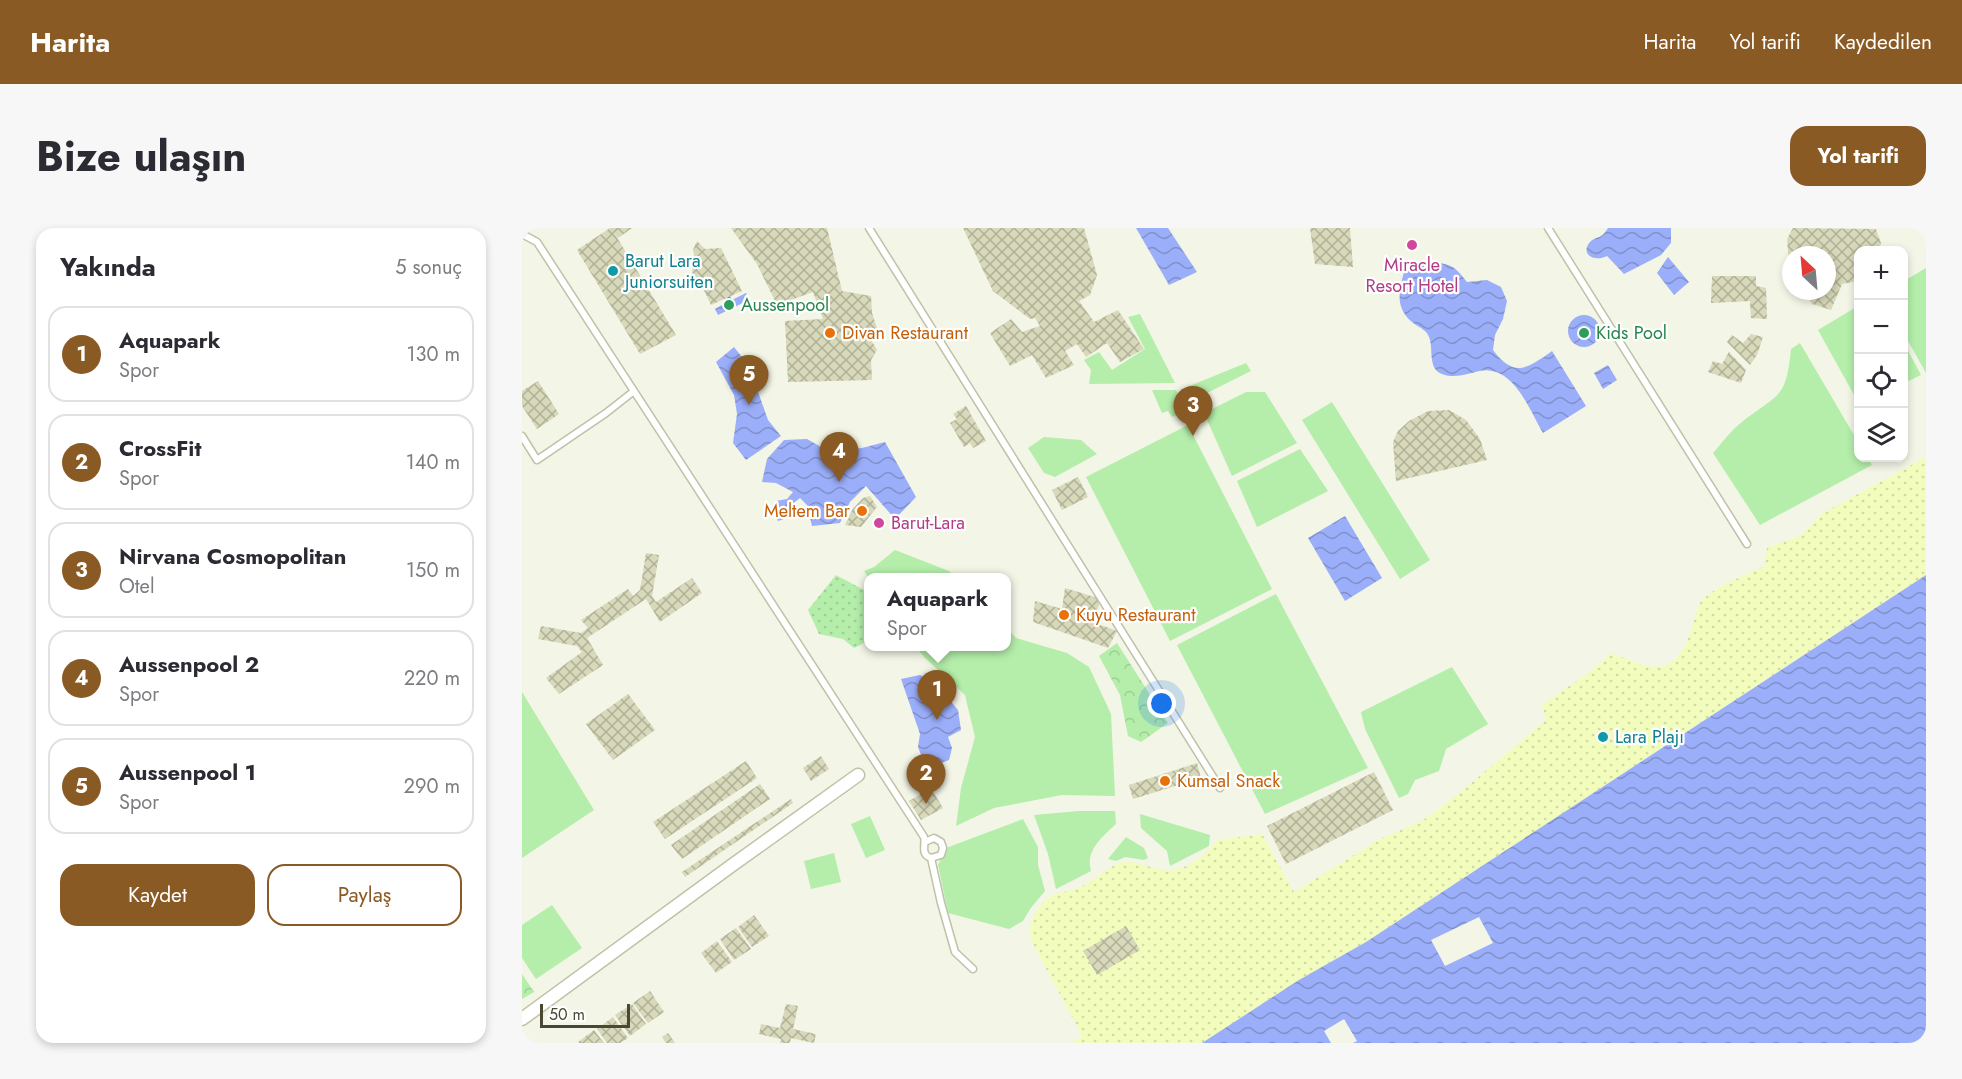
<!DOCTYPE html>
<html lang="tr">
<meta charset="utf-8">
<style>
:root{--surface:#fff;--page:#f7f7f7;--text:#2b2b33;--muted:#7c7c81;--line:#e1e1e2;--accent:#8a5a24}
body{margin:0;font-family:Jost,sans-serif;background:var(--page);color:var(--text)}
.controls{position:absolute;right:18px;top:18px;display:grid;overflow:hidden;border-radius:12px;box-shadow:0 3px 9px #0003}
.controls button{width:54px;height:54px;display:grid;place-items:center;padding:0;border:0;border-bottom:2px solid var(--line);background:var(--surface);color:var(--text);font:30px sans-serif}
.compass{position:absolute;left:1260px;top:18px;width:54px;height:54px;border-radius:50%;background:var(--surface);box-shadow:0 3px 9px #0003;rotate:334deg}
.scale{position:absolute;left:18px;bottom:15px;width:90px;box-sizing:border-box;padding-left:6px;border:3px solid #484834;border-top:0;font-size:16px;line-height:21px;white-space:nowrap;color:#484834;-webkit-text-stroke:4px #fff;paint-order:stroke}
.you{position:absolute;left:640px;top:476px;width:21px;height:21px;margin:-15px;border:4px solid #fff;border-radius:50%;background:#1a73e8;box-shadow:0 0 0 9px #1a73e833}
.badge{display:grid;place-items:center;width:39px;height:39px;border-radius:50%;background:var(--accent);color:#fff;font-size:20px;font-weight:700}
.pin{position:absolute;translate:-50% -50px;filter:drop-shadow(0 2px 3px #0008)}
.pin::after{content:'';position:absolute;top:32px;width:21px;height:18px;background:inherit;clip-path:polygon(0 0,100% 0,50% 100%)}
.popup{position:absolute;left:342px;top:345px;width:147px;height:78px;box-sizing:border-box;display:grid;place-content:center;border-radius:12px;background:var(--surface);filter:drop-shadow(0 2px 4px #0005);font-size:20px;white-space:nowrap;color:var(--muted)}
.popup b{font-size:22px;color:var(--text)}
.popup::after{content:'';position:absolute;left:50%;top:100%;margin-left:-12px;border:12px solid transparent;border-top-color:var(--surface)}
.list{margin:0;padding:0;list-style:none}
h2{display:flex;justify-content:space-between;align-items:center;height:78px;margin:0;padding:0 24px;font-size:26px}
h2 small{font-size:20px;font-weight:400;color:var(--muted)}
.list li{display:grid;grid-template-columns:39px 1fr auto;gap:18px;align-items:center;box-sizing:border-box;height:96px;margin:0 12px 12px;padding:0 12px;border:2px solid var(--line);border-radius:18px}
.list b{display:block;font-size:22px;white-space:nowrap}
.list p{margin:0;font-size:20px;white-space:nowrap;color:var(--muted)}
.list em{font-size:20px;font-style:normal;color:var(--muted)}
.actions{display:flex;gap:12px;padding:18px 24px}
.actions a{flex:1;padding:14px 0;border:2px solid var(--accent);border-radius:18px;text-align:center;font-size:21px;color:var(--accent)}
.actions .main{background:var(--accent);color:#fff}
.icon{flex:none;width:33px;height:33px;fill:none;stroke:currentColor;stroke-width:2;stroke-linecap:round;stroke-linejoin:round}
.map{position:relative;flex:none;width:1404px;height:815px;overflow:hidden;border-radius:18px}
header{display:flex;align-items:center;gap:36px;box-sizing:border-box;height:84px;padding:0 30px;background:var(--accent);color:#fff}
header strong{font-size:28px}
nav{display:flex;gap:33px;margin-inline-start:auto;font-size:21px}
.intro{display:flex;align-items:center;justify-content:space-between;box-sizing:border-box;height:144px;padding:0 36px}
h1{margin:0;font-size:42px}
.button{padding:15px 27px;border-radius:18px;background:var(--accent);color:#fff;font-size:21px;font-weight:700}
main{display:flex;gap:36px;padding:0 36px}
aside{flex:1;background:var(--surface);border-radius:18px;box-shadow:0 3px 9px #0003}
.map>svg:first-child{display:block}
.green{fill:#b4eeaa}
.forest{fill:url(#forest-crowns)}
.sand{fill:url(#sand-dots)}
.park{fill:url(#park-dots)}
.water{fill:url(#water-waves)}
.pier{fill:#f3f5e6}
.building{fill:url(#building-cross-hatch)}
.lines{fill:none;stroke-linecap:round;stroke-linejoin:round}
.service-casing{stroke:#c0c1a7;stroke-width:9}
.minor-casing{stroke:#c0c1a7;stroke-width:15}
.service{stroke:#fff;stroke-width:6}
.minor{stroke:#fff;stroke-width:12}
.hotel-dot{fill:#d1479c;stroke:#fff;stroke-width:2}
.culture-dot{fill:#0f9aa8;stroke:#fff;stroke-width:2}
.leisure-dot{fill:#2e9e5b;stroke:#fff;stroke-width:2}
.food-dot{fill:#e8710a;stroke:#fff;stroke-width:2}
.labels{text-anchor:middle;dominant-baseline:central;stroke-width:4.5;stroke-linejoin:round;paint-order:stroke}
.culture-label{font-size:18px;fill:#0d838f;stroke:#fff;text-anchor:start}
.hotel-label{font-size:18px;fill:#b23c85;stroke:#fff}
.leisure-label{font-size:18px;fill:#27864d;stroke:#fff;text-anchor:start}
.food-label{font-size:18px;fill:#c56008;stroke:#fff;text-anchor:start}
</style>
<header>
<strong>Harita</strong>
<nav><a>Harita</a><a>Yol tarifi</a><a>Kaydedilen</a></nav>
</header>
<div class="intro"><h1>Bize ulaşın</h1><a class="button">Yol tarifi</a></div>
<main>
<aside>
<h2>Yakında<small>5 sonuç</small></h2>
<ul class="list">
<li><span class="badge">1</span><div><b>Aquapark</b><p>Spor</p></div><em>130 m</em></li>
<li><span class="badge">2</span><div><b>CrossFit</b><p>Spor</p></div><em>140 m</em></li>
<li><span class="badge">3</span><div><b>Nirvana Cosmopolitan</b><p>Otel</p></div><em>150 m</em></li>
<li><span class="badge">4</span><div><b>Aussenpool 2</b><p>Spor</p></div><em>220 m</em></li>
<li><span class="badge">5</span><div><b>Aussenpool 1</b><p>Spor</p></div><em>290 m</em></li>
</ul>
<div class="actions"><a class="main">Kaydet</a><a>Paylaş</a></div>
</aside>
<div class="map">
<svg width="1404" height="815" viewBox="0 0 1404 815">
<defs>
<pattern id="forest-crowns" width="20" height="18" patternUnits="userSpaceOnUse" patternTransform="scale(1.5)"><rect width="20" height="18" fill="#b4eeaa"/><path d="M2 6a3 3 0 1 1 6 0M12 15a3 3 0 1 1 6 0" fill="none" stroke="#9cce93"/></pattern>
<pattern id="sand-dots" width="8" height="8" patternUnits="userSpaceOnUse" patternTransform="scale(1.5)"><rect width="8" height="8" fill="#f2fdbd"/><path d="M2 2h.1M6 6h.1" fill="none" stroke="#d1daa3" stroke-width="1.8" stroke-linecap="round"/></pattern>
<pattern id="park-dots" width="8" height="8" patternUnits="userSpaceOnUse" patternTransform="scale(1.5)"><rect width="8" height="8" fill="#b4eeaa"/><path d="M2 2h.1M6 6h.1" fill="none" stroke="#9cce93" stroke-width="1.8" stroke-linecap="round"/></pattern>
<pattern id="water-waves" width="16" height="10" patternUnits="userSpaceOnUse" patternTransform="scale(1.5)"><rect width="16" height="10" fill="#9baef9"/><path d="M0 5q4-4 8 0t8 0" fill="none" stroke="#8090ca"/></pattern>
<pattern id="building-cross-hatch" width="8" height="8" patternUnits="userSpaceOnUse" patternTransform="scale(1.5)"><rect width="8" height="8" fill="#d8d8ba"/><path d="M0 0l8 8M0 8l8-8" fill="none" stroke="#b1b198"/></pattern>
</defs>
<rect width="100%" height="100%" fill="#f3f5e6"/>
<path class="green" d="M1404 40V145L1382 106V53Z
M1336 78V174L1296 102Z
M618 86 653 155 567 156 569 142 562 132 577 124 590 142 623 121 606 89Z
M1278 115 1336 214V230H1346L1350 237 1238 297 1191 225C1200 215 1209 202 1220 194 1257 165 1264 172 1269 121Z
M1382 115 1399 147 1382 155Z
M724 135 729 143 671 172 665 159Z
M630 162H654L662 176 659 185 650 189 646 183 640 185Z
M724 164H743L775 215 710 248 682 185Z
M810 174 908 332 878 351 780 192Z
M666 197 750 361 648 413 564 249Z
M522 209 559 212 575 226 533 249 522 245 506 220Z
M778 221 806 263 735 299 715 253Z
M373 322 427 343 434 349H346L342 343 352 339Z
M754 366 846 540 743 586 655 417Z
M484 399 494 410 545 425 567 439 589 486 593 568 540 567 472 580 434 598 439 560 453 509 443 467 402 429 394 419 484 418Z
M930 439 966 496 924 521 917 543 893 552 886 566 877 570 843 501 839 484Z
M0 464 72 582 0 630Z
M557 583H593L594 596C580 609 563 623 569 643L534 661 526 626 512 587Z
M618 586 688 607 687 618 648 638 645 623 619 600Z
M348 588 363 622 344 630 329 596Z
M501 591 516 619V637L523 663 508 681 501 693 487 701 426 685 416 637 424 620Z
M604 609 622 620 626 630 622 632 603 629 594 633 586 631Z
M312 625 319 654 289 661 282 633Z
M30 677 60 720 14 751 0 730V697Z"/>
<path class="forest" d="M595 415 646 495 619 514 606 508 598 467 577 428Z
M0 746 12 764 0 771Z"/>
<path class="sand" d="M1404 229V347L844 714 777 752 680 815H551L560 808 509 712C505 696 515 674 532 667 542 663 553 662 562 657 577 650 589 634 606 634 623 634 638 647 656 641 672 637 685 624 696 612L740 606 772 664 858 611 900 593 934 568 1024 492 1020 477 1066 445 1090 425C1127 440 1150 453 1168 406 1172 396 1173 383 1178 375 1188 360 1227 346 1243 338L1245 320 1280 307 1299 286Z"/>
<path class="park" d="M314 347 342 362 346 367V413L332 420 321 411 297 406 286 382Z"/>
<path class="water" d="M614 0H646L675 44 647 57Z
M1086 0H1149V15L1139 27 1102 46 1085 28C1071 35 1058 25 1068 14 1075 7 1078 13 1086 0Z
M1146 29 1167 54 1152 67 1135 45Z
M909 34C929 36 933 38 945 54L965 52 979 59 985 73 981 91 973 107 971 122C992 150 1005 141 1030 123L1064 178 1021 205C1007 181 991 136 957 143 945 146 933 151 920 146 905 140 912 121 907 109 905 103 899 100 894 97 873 82 876 66 882 44L890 39Z
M224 65 227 72 196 87 193 81 205 74 203 71 208 68 210 72Z
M1046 103a16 16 0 1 1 32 0a16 16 0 1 1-32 0Z
M212 119 227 138 246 192 259 208 224 232 211 215 215 186 212 167 194 134Z
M1086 137 1095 152 1081 161 1072 145Z
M285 211 306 223 340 220 363 214 394 269 373 291 344 258 328 274 318 295 290 298 285 277 278 270 269 277 268 289 256 293 248 282 254 273 265 271 271 264 254 255 240 254 245 231 262 212Z
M823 288 860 350 823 373 786 310Z
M1404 347V815H680L777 752 844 714Z
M398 447 409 452 413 471 426 470 436 482 439 502 426 509 430 520 427 532 412 538 401 532 396 519 398 506 379 451Z"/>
<path class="pier" d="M957 689 971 715 923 738 909 712Z
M822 791 835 813 831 815H809L802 803Z"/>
<path class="building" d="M88 0H110L96 10 91 3 154 107 118 126 55 22Z
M209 0H305L320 63 349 68 350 85 355 100 348 110 355 122 349 132 350 152 266 154 263 93 301 91 291 64 255 77 235 36Z
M441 0H562L575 47 568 67 557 73 572 94 596 82 622 121 598 134 585 115 564 129 555 116 543 123 552 137 524 150 510 127 488 138 468 105 489 91 500 104 518 98 513 90 508 91 471 63Z
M788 0H828L831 39 793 36Z
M1271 0 1354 1 1359 15 1357 22H1336V53L1320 56 1309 82 1290 76 1282 63H1305V27H1269V36H1267L1265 11Z
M175 13 183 21 199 20 220 63 189 77 179 56 171 49 170 40 174 34 171 22Z
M1190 48H1234V58L1244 60 1245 91 1229 90 1228 73 1189 75Z
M1229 106 1241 109 1235 127 1228 137 1205 114 1210 107 1221 115Z
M1207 124 1224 142 1219 155 1186 144 1191 133 1200 136Z
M16 153 37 186 15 201 0 178V163Z
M444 178 464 213 451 220 448 215 442 219 428 195 435 191 431 186Z
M927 182 944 192 958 211 965 232 874 253 871 214 876 203 887 193 906 183Z
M556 249 566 269 540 282 530 262Z
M348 268 355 279 339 299 323 297 330 282 341 270Z
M124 325 137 327 130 368 134 374 170 350 180 365 138 394 124 371 65 410 81 437 37 466 24 450 60 424 55 418 16 411 19 398 59 405 66 400 59 392 106 361 111 368 118 362Z
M543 360 579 371 571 394 595 403 586 420 511 394 513 373 540 381Z
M106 466 133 502 91 532 64 496Z
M299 528 307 541 289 553 281 540Z
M224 533 235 550 143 611 131 594Z
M675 535 679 550 611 571 607 557Z
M852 544 871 582 764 636 745 598Z
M238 556 248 571 160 631 149 617Z
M409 560 421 580 399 592 387 573Z
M269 571 271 575 163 649 160 644Z
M232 687 247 708 230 719 216 699Z
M604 698 618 722 575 747 561 723Z
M214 700 229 721 212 732 198 711Z
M195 713 210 734 194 745 179 725Z
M128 763 142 784 126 795 111 775Z
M110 776 124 796 108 808 93 787Z
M264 776 276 778 271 801 294 806 292 815 269 810 268 815H258L259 811 237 806 239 796 258 800Z
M91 789 106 810 98 815H85L75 801Z
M72 802 82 815H57L56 814Z
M146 805 153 815H144L140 809Z"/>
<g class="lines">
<defs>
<path id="service" d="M347 0 698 560
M1026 0 1225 316
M0 6 15 14 402 609C404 618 398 626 409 630L419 627 421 620 419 614 412 610 403 614
M0 208 15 232 84 185 112 163
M409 630 419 675 433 724 451 741"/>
<path id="minor" d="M0 791 209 638 336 547"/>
</defs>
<use href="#service" class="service-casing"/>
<use href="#minor" class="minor-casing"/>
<use href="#service" class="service"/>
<use href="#minor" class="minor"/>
</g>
<g class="hotel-dot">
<circle cx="890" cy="17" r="6"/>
<circle cx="357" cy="295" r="6"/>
</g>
<g class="culture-dot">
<circle cx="91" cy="43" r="6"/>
<circle cx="1081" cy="509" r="6"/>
</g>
<g class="leisure-dot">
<circle cx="207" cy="77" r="6"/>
<circle cx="1062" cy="105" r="6"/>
</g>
<g class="food-dot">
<circle cx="308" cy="105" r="6"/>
<circle cx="340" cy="283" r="6"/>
<circle cx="542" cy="387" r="6"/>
<circle cx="643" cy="553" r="6"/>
</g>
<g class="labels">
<g class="culture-label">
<text x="103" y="33">Barut Lara<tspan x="103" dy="21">Juniorsuiten</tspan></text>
<text x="1093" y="509">Lara Plajı</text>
</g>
<g class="hotel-label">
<text x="890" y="37">Miracle<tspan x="890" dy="21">Resort Hotel</tspan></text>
<text x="369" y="295" text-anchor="start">Barut-Lara</text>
</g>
<g class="leisure-label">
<text x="219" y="77">Aussenpool</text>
<text x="1074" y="105">Kids Pool</text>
</g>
<g class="food-label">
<text x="320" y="105">Divan Restaurant</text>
<text x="328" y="283" text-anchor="end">Meltem Bar</text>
<text x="554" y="387">Kuyu Restaurant</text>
<text x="655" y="553">Kumsal Snack</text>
</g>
</g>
</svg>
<div class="controls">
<button>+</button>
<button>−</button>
<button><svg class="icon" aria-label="locate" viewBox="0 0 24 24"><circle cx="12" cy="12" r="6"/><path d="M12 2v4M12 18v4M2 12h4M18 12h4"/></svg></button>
<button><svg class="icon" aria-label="layers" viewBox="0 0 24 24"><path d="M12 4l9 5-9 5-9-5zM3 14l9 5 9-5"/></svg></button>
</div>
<svg class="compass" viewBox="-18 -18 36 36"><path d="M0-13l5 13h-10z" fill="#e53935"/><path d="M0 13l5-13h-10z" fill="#7c7c81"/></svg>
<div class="scale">50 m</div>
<div class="you"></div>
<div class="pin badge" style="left:415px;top:492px">1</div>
<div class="popup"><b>Aquapark</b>Spor</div>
<div class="pin badge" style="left:404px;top:576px">2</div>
<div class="pin badge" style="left:671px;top:208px">3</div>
<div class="pin badge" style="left:317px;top:254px">4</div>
<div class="pin badge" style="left:227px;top:177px">5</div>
</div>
</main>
